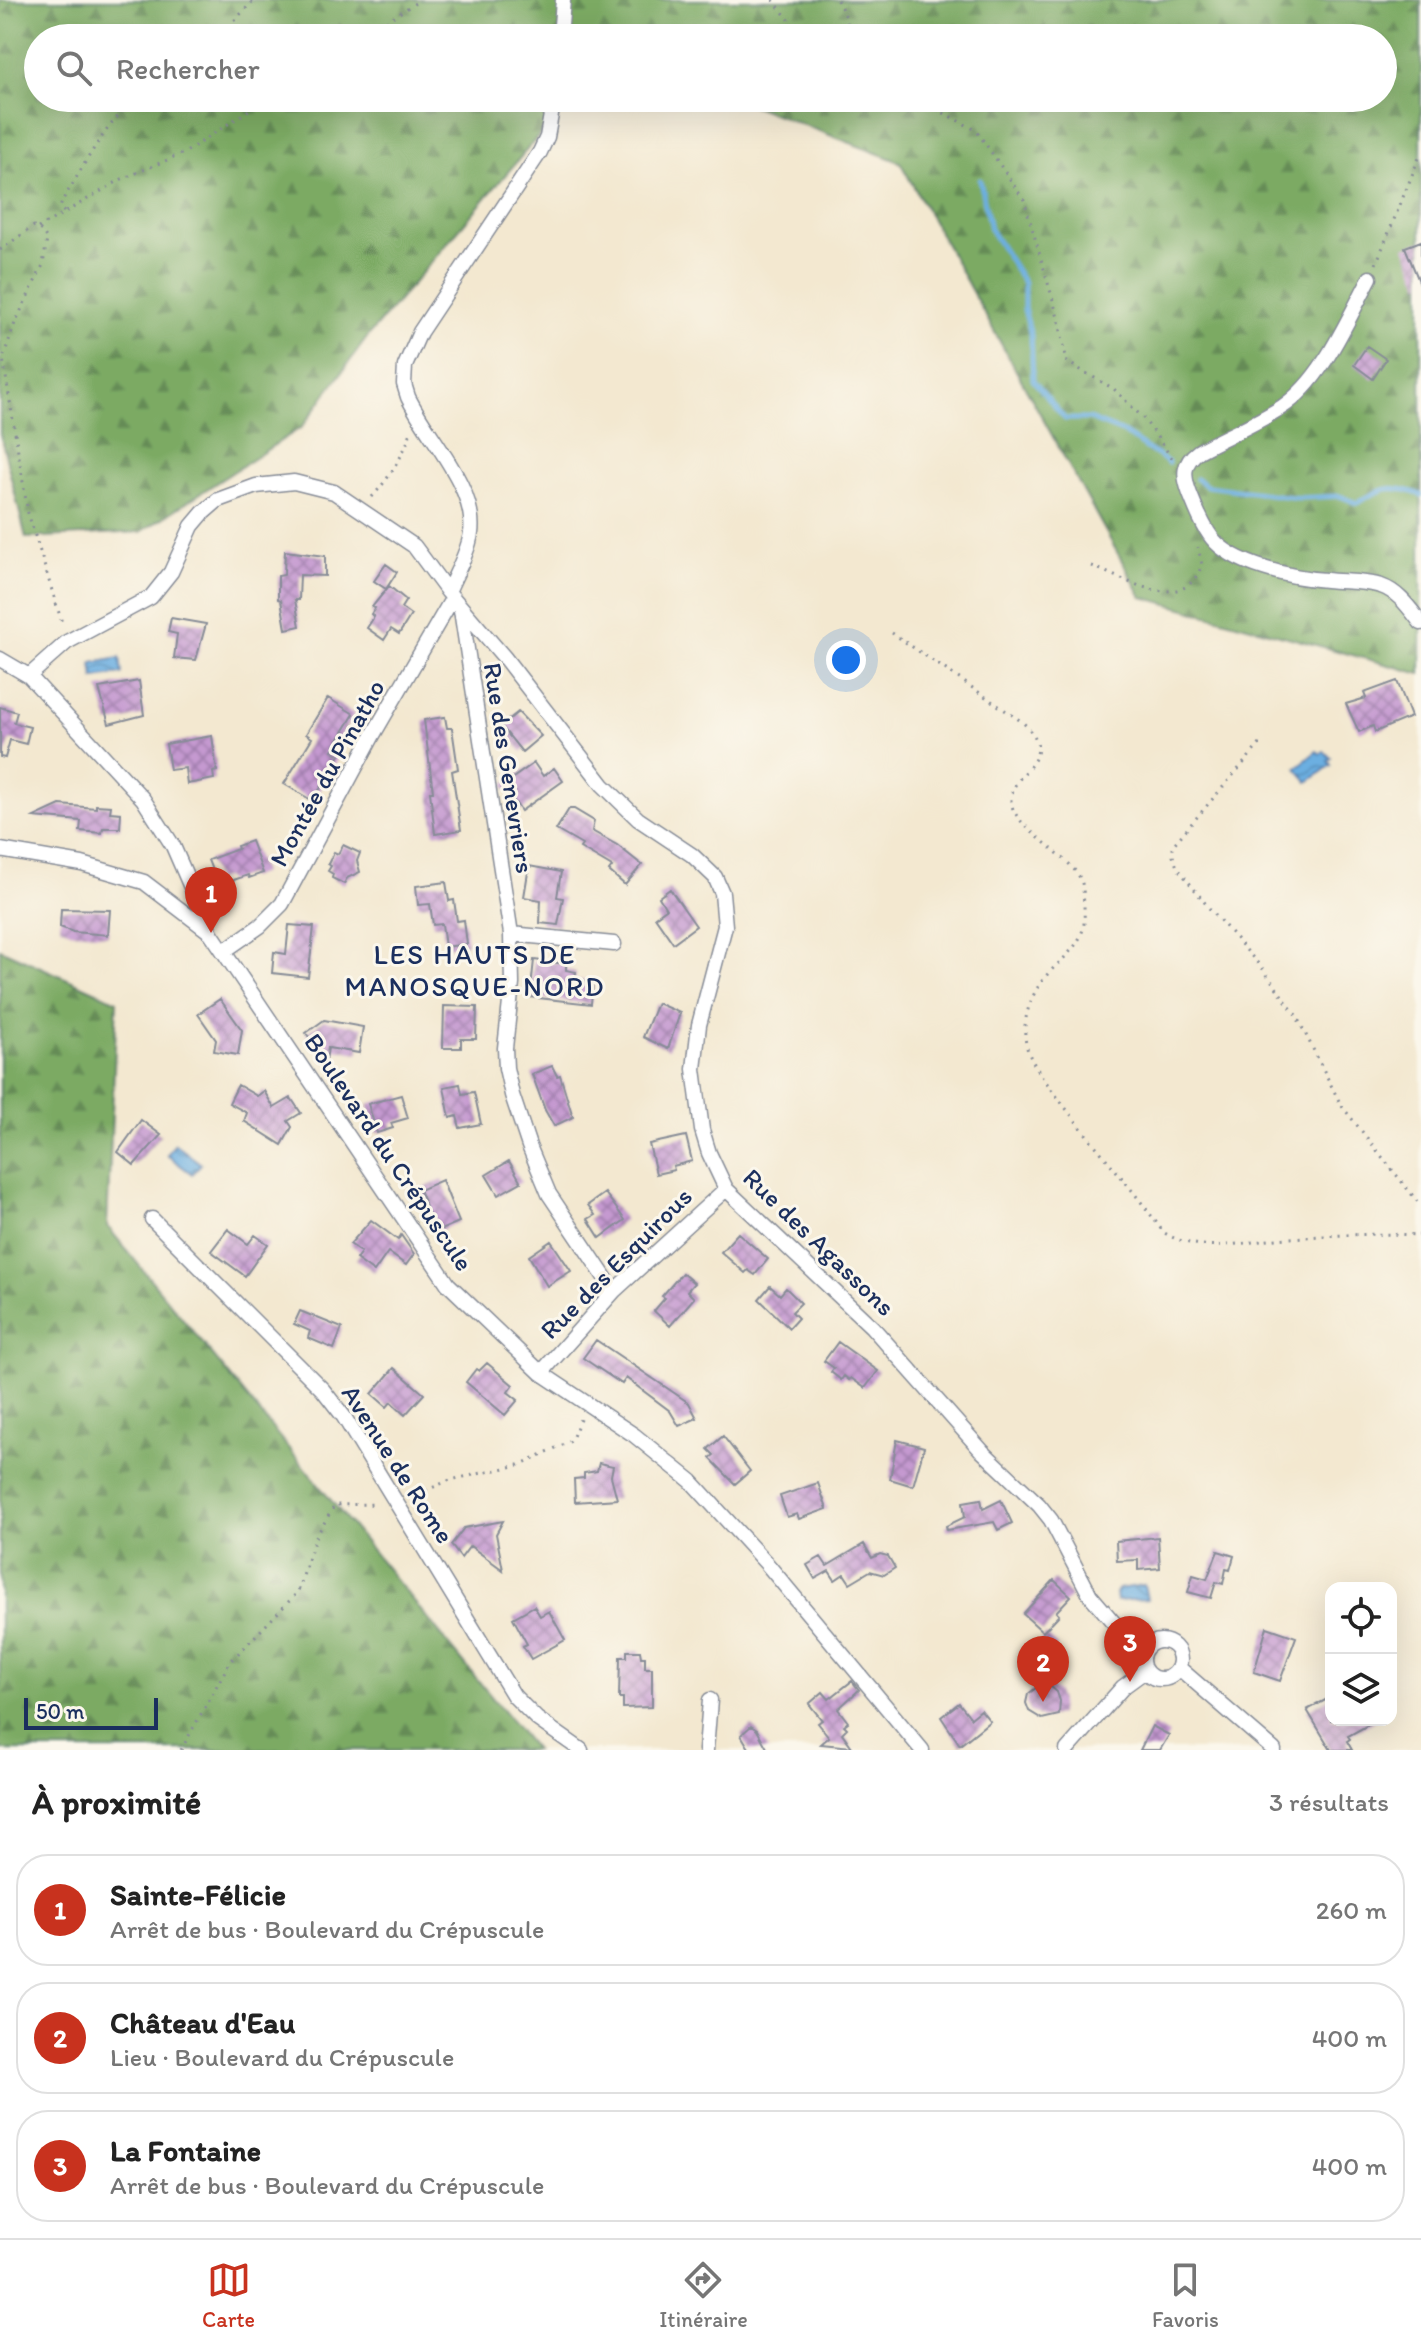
<!DOCTYPE html>
<html lang="fr">
<meta charset="utf-8">
<style>
:root{--surface:#fff;--page:#f6f6f6;--text:#222;--muted:#767676;--line:#e0e0e0;--accent:#c8321e}
body{margin:0;font-family:Itim,sans-serif;background:var(--page);color:var(--text)}
.controls{position:absolute;right:24px;bottom:24px;display:grid;overflow:hidden;border-radius:16px;box-shadow:0 8px 32px #0002}
.controls button{width:72px;height:72px;display:grid;place-items:center;padding:0;border:0;border-bottom:2px solid var(--line);background:var(--surface);color:var(--text);font:40px sans-serif}
.scale{position:absolute;left:24px;bottom:20px;width:134px;box-sizing:border-box;padding-left:8px;border:4px solid #1b2f5e;border-top:0;font-size:22px;line-height:28px;white-space:nowrap;color:#1b2f5e;-webkit-text-stroke:6px #fbf7ec;paint-order:stroke}
.you{position:absolute;left:846px;top:660px;width:28px;height:28px;margin:-20px;border:6px solid #fff;border-radius:50%;background:#1a73e8;box-shadow:0 0 0 12px #1a73e833}
.badge{display:grid;place-items:center;width:52px;height:52px;border-radius:50%;background:var(--accent);color:#fff;font-size:26px;font-weight:700}
.pin{position:absolute;translate:-50% -66px;filter:drop-shadow(0 2px 4px #0008)}
.pin::after{content:'';position:absolute;top:42px;width:28px;height:24px;background:inherit;clip-path:polygon(0 0,100% 0,50% 100%)}
.list{margin:0;padding:0;list-style:none}
h2{display:flex;justify-content:space-between;align-items:center;height:104px;margin:0;padding:0 32px;font-size:34px}
h2 small{font-size:26px;font-weight:400;color:var(--muted)}
.list li{display:grid;grid-template-columns:52px 1fr auto;gap:24px;align-items:center;box-sizing:border-box;height:112px;margin:0 16px 16px;padding:0 16px;border:2px solid var(--line);border-radius:32px}
.list b{display:block;font-size:30px;white-space:nowrap}
.list p{margin:0;font-size:26px;white-space:nowrap;color:var(--muted)}
.list em{font-size:26px;font-style:normal;color:var(--muted)}
.icon{flex:none;width:44px;height:44px;fill:none;stroke:currentColor;stroke-width:2;stroke-linecap:round;stroke-linejoin:round}
.map{position:relative;flex:none;width:1421px;height:1750px;overflow:hidden}
.search{position:absolute;background:var(--surface);box-shadow:0 8px 32px #0002;left:24px;right:24px;top:24px;height:88px;display:flex;align-items:center;gap:20px;box-sizing:border-box;padding:0 28px;border-radius:44px;color:var(--muted);font-size:30px}
.sheet{height:488px;background:var(--surface)}
nav{display:flex;justify-content:space-around;align-items:center;box-sizing:border-box;height:112px;border-top:2px solid var(--line);background:var(--surface);font-size:22px;color:var(--muted)}
nav a{display:grid;justify-items:center;gap:4px}
nav .on{color:var(--accent)}
.map>svg:first-child{display:block}
.forest{fill:url(#forest-firs);stroke:#4c6c61;stroke-width:2}
.water{fill:url(#water-waves);stroke:#446fa0;stroke-width:2}
.lines{fill:none;stroke-linecap:round;stroke-linejoin:round}
.stream{stroke:#6cafe1;stroke-width:5}
.building{fill:url(#building-cross-hatch)}
.minor-casing{stroke:#878c97;stroke-width:17}
.path{stroke:#878c97;stroke-width:3;stroke-dasharray:2 6;stroke-linecap:butt}
.minor{stroke:#fff;stroke-width:14}
.labels{text-anchor:middle;dominant-baseline:central;stroke-width:6;stroke-linejoin:round;paint-order:stroke}
.street-label{font-size:26px;fill:#1b2f5e;stroke:#fbf7ec}
.neighbourhood-label{font-size:28px;letter-spacing:2px;fill:#1b2f5e;stroke:#fbf7ec}
</style>
<div class="map">
<svg width="1421" height="1750" viewBox="0 0 1421 1750">
<defs>
<pattern id="forest-firs" width="22" height="20" patternUnits="userSpaceOnUse" patternTransform="scale(2)"><rect width="22" height="20" fill="#7caa64"/><path d="M5 1l3.5 6h-7zM16 11l3.5 6h-7z" fill="#658b56"/></pattern>
<pattern id="water-waves" width="16" height="10" patternUnits="userSpaceOnUse" patternTransform="scale(2)"><rect width="16" height="10" fill="#6cafe1"/><path d="M0 5q4-4 8 0t8 0" fill="none" stroke="#588fba"/></pattern>
<pattern id="building-cross-hatch" width="8" height="8" patternUnits="userSpaceOnUse" patternTransform="scale(2)"><rect width="8" height="8" fill="#c599d0"/><path d="M0 0l8 8M0 8l8-8" fill="none" stroke="#9f7dac"/></pattern>
</defs>
<rect width="100%" height="100%" fill="#fbf7ec"/>
<filter id="ink" filterUnits="userSpaceOnUse"><feTurbulence type="fractalNoise" baseFrequency=".0125" numOctaves="2"/><feDisplacementMap in="SourceGraphic" scale="16" xChannelSelector="R" yChannelSelector="G"/><feConvolveMatrix kernelMatrix="1 2 1 2 8 2 1 2 1" color-interpolation-filters="sRGB"/></filter>
<filter id="wash" filterUnits="userSpaceOnUse"><feTurbulence type="fractalNoise" baseFrequency=".006" numOctaves="4" result="noise"/><feDisplacementMap in="SourceGraphic" scale="32" xChannelSelector="R" yChannelSelector="G"/><feGaussianBlur stdDeviation="1.8" result="paint"/><feColorMatrix in="noise" values="0 0 0 0 0 0 0 0 0 0 0 0 0 0 0 0 0 1.4 0 .05"/><feComposite in="paint" operator="in"/></filter>
<g filter="url(#wash)">
<rect width="100%" height="100%" fill="#f3e8d0"/>
<path class="forest" d="M0 0H1421V674L1142 597 900 162 733 98H1383V38H38V98H571L369 335 302 427 141 532 26 538 0 434Z
M0 949 117 1001 107 1226 535 1750H0Z"/>
<path class="water" d="M120 658 122 674 94 678 92 663Z
M1317 751 1320 754 1324 751 1331 758 1328 761 1331 765 1308 782 1296 768Z
M175 1144 201 1164 192 1174 167 1155Z
M1144 1585 1147 1599 1117 1601 1116 1592 1119 1589Z"/>
<g class="lines">
<path class="stream" d="M980 180 990 229 1024 283V309L1031 335 1033 380 1065 419H1089L1122 432 1169 463
M1196 479 1207 486 1299 498 1340 496 1357 503C1383 487 1392 484 1421 495"/>
</g>
<g id="blocks">
<path class="building" d="M1421 241V286L1405 247Z
M1367 346 1386 359 1373 379 1354 365Z
M285 551 325 556V576L300 575 299 600H295L300 626 286 629 281 600 278 599V576L284 575Z
M386 564 397 572 386 589 374 581Z
M389 586 406 600 401 608 411 615 399 634 391 629 384 640 367 628 374 617 371 614 375 608 372 607Z
M171 618 206 624 196 660 174 658 177 634 168 632Z
M139 681 144 715 109 724 99 688Z
M1397 681 1411 717 1375 732 1373 726 1359 732 1346 704 1366 698 1364 693Z
M328 698 354 714 332 750 340 755 313 801 284 784 312 738 306 734Z
M0 707 17 712 14 723 30 727 26 744 10 740 5 758 0 757Z
M518 712 541 736 522 752 501 726Z
M445 717 447 728H452L458 769 452 771 461 830 435 834 430 792H433L424 720Z
M212 736 217 771 213 772 214 779 187 784 185 768 170 770 166 744Z
M534 763 543 776 554 768 563 781 521 811 503 785Z
M60 805 96 808V805L111 806 110 812 121 813 120 828H103L102 833 80 831 81 821 34 817Z
M569 809H574L594 821 592 831 617 845 642 865 625 885 609 871 612 867 580 848 582 845 556 830Z
M251 841 263 873 249 878 248 875 228 882 226 877 216 880 208 860 238 849 237 846Z
M343 845 360 853 357 861 360 872 347 878 344 884 332 878 333 874 328 871 331 866 328 864 334 852 338 854Z
M529 866 561 872 557 897 563 898 558 925 540 923 541 900 524 897Z
M446 882 449 901 454 900 457 921 464 920 467 944 445 947 442 924 433 925 430 904 418 905 416 886Z
M670 889 696 926 673 943 655 917 666 909 659 897Z
M61 909 110 910 108 935 73 932 60 927Z
M289 925 314 927 308 977 272 973 274 952 286 954Z
M534 960 566 964V970L576 972 575 980 593 981 591 1004 530 997Z
M220 999 242 1030 238 1055 214 1051 216 1040 198 1014Z
M657 1003 680 1013 668 1049 643 1037Z
M444 1006 477 1007 476 1039H461V1048H443Z
M324 1020 363 1027 359 1053 328 1048 326 1060 306 1033Z
M552 1066 557 1076 560 1075 573 1117 554 1126 545 1110 532 1074Z
M460 1084 462 1094 474 1092 481 1124 460 1128 457 1116 450 1118 444 1087Z
M238 1085 257 1096 264 1091 274 1108 291 1098 301 1113 288 1121 292 1127 282 1145 244 1121 247 1113 229 1103Z
M401 1095 408 1118 391 1123 393 1128 377 1133 368 1104Z
M141 1120 161 1135 134 1165 118 1152Z
M686 1136 692 1161 673 1166 674 1170 656 1174 649 1144Z
M509 1161 521 1182 498 1195 486 1175Z
M442 1180 459 1222 436 1232 419 1190Z
M605 1193 625 1220 600 1238 588 1219 595 1215 588 1205Z
M371 1220 398 1240 401 1235 414 1254 406 1265 388 1252 374 1272 356 1259 361 1252 350 1244Z
M228 1229 248 1244 255 1235 268 1244 245 1276 211 1251Z
M738 1233 768 1259 755 1275 748 1270 745 1273 721 1252Z
M551 1241 571 1271 547 1286 529 1256Z
M682 1273 694 1283 687 1291 694 1298 670 1326 654 1311 665 1298 662 1296Z
M770 1286 780 1295 786 1288 801 1303 792 1312 798 1318 789 1328 759 1299Z
M300 1311 342 1328 334 1349 308 1338 310 1331 294 1324Z
M596 1340 689 1403 697 1418 679 1426 670 1411 626 1378 622 1384 583 1358Z
M838 1342 878 1371 865 1388 851 1378 849 1380 844 1376 841 1380 831 1372 834 1368 824 1361Z
M487 1363 513 1385 508 1392 518 1400 505 1415 466 1382 476 1369 479 1371Z
M394 1368 424 1394 405 1415 391 1402 387 1407 372 1394Z
M723 1436 750 1471 735 1484 710 1458 714 1455 708 1449Z
M897 1440 924 1447 913 1486 890 1479Z
M599 1463 613 1466 611 1476 617 1499 575 1502 574 1479 584 1478V1473L597 1471Z
M818 1483 827 1509 799 1519 797 1514 787 1517 780 1496Z
M981 1499 983 1509 1001 1500 1012 1523 998 1530 994 1522 947 1530 946 1526 965 1517 963 1502Z
M503 1521 496 1534 503 1570 470 1546 461 1558 451 1545 464 1528Z
M1158 1537 1160 1568 1138 1570V1560L1117 1561 1116 1541Z
M864 1544 872 1558 880 1554 888 1556 895 1568 884 1575 870 1571 850 1583 844 1574 835 1580 829 1571 815 1579 807 1565 821 1557 827 1566Z
M1218 1551 1234 1556 1230 1570 1226 1569 1223 1584 1216 1582 1211 1598 1188 1592 1193 1575 1207 1579Z
M1054 1580 1071 1596 1056 1612 1059 1615 1043 1632 1023 1614Z
M534 1606 540 1616 549 1611 565 1640 531 1659 523 1646 527 1644 513 1618Z
M1267 1627 1296 1637 1280 1681 1254 1672Z
M1046 1635 1058 1646 1049 1656 1037 1645Z
M627 1651H640L641 1657H645V1668H652V1707L623 1708V1698H619L620 1657H627Z
M852 1681 859 1690 838 1709 848 1722 844 1725 847 1728 842 1733 852 1747 821 1744 829 1737 818 1723 822 1720 809 1704 823 1692 829 1699Z
M1040 1685 1050 1686 1057 1692 1060 1701 1059 1715 1042 1719 1029 1711 1026 1703 1028 1694Z
M1331 1697V1720H1377L1348 1736 1350 1739 1347 1741 1352 1750H1331L1307 1710Z
M959 1703 971 1718 981 1710 990 1721 960 1745 941 1717Z
M751 1726 757 1730 768 1750H750L741 1735Z
M1152 1726 1169 1735 1160 1750H1140Z"/>
</g>
</g>
<g filter="url(#ink)">
<use href="#blocks" fill-opacity="0" stroke="#878c97" stroke-width="2"/>
<g class="lines">
<defs>
<path id="minor" d="M560 38 563 0
M554 98 547 137 540 152 420 332 405 366 404 384 408 397C427 437 477 487 471 533 468 553 456 573 448 592L504 657 603 785 638 819 692 855 715 877 722 893 725 926 699 1025 694 1069 702 1130 709 1153 726 1189 872 1327 982 1451 1039 1505 1051 1520 1090 1595 1120 1630 1145 1650
M1370 278C1348 319 1322 381 1282 407 1256 424 1226 436 1199 451 1182 463 1183 476 1190 494 1196 509 1202 525 1212 538 1233 565 1293 578 1326 580 1343 582 1364 581 1381 586 1399 592 1410 609 1421 623
M461 610 511 934 512 984 505 1048 506 1068 512 1095 529 1146 549 1194 614 1291
M0 659 29 676 143 799 173 846 211 933 448 1284 541 1373 634 1435 691 1481 767 1564 922 1750
M29 676 67 642 151 597 171 572 192 526 203 513 218 500 256 486 294 482 334 492 414 546 448 592
M0 850 82 864 144 882 211 933
M511 934 614 944
M224 951 260 926 282 904 373 735 452 599
M152 1219 323 1390 344 1417 514 1696 537 1719 581 1750
M541 1373 614 1291 726 1189
M1142 1660a19 19 0 1 1 38 0a19 19 0 1 1-38 0Z
M1179 1668 1274 1750
M706 1750 710 1700
M1067 1750 1123 1687 1145 1671"/>
</defs>
<use href="#minor" class="minor-casing"/>
<path class="path" d="M773 0 804 38
M837 0 846 17 850 38
M218 38 254 0
M359 38 420 0
M915 98 976 130 1024 200 1059 321 1067 362 1114 389 1144 419 1172 458
M64 212 60 208C63 196 70 190 75 180 92 150 110 121 136 98
M38 228 122 179 186 152 267 98
M0 250 34 226 42 231 47 239 43 265 15 323 3 358 28 513 63 626
M1376 264 1421 153
M372 497C389 478 403 457 411 432
M1092 566C1117 576 1156 599 1183 588 1193 584 1198 574 1202 565L1198 547
M892 633 1021 721C1064 758 1011 771 1011 799 1010 827 1068 852 1081 880 1084 888 1083 896 1084 904 1084 912 1085 922 1083 929 1077 952 1055 963 1042 981 1028 1000 1020 1028 1028 1051 1035 1070 1050 1086 1061 1102 1094 1146 1132 1187 1163 1232 1202 1257 1247 1240 1290 1238 1334 1235 1377 1233 1421 1235
M1260 744 1173 845V856L1177 867 1209 908 1263 969 1296 1015 1341 1105 1421 1206
M411 1497 450 1480 519 1465 571 1441 581 1417
M181 1750 230 1662 298 1592 315 1538 335 1505 377 1504"/>
<use href="#minor" class="minor"/>
</g>
</g>
<g class="labels">
<g class="street-label">
<text transform="translate(509 768) rotate(81)">Rue des Genevriers</text>
<text transform="translate(327 773) rotate(-61)">Montée du Pinatho</text>
<text transform="translate(389 1152) rotate(56)">Boulevard du Crépuscule</text>
<text transform="translate(819 1242) rotate(44)">Rue des Agassons</text>
<text transform="translate(616 1263) rotate(-45)">Rue des Esquirous</text>
<text transform="translate(398 1464) rotate(57)">Avenue de Rome</text>
</g>
<g class="neighbourhood-label">
<text x="475" y="954">LES HAUTS DE<tspan x="475" dy="32">MANOSQUE-NORD</tspan></text>
</g>
</g>
</svg>
<div class="controls">
<button><svg class="icon" aria-label="locate" viewBox="0 0 24 24"><circle cx="12" cy="12" r="6"/><path d="M12 2v4M12 18v4M2 12h4M18 12h4"/></svg></button>
<button><svg class="icon" aria-label="layers" viewBox="0 0 24 24"><path d="M12 4l9 5-9 5-9-5zM3 14l9 5 9-5"/></svg></button>
</div>
<div class="scale">50 m</div>
<div class="you"></div>
<div class="pin badge" style="left:211px;top:933px">1</div>
<div class="pin badge" style="left:1043px;top:1702px">2</div>
<div class="pin badge" style="left:1130px;top:1682px">3</div>
<div class="search"><svg class="icon" aria-label="search" viewBox="0 0 24 24"><circle cx="10" cy="10" r="6"/><path d="M15 15l6 6"/></svg>Rechercher</div>
</div>
<section class="sheet">
<h2>À proximité<small>3 résultats</small></h2>
<ul class="list">
<li><span class="badge">1</span><div><b>Sainte-Félicie</b><p>Arrêt de bus · Boulevard du Crépuscule</p></div><em>260 m</em></li>
<li><span class="badge">2</span><div><b>Château d'Eau</b><p>Lieu · Boulevard du Crépuscule</p></div><em>400 m</em></li>
<li><span class="badge">3</span><div><b>La Fontaine</b><p>Arrêt de bus · Boulevard du Crépuscule</p></div><em>400 m</em></li>
</ul>
</section>
<nav>
<a class="on"><svg class="icon" aria-label="map" viewBox="0 0 24 24"><path d="M3 6l6-2 6 2 6-2v14l-6 2-6-2-6 2zM9 4v14M15 6v14"/></svg>Carte</a>
<a><svg class="icon" aria-label="directions" viewBox="0 0 24 24"><path d="M12 3l9 9-9 9-9-9zM9 14v-3h6M13 9l2 2-2 2"/></svg>Itinéraire</a>
<a><svg class="icon" aria-label="saved" viewBox="0 0 24 24"><path d="M7 4h10v16l-5-4-5 4z"/></svg>Favoris</a>
</nav>
